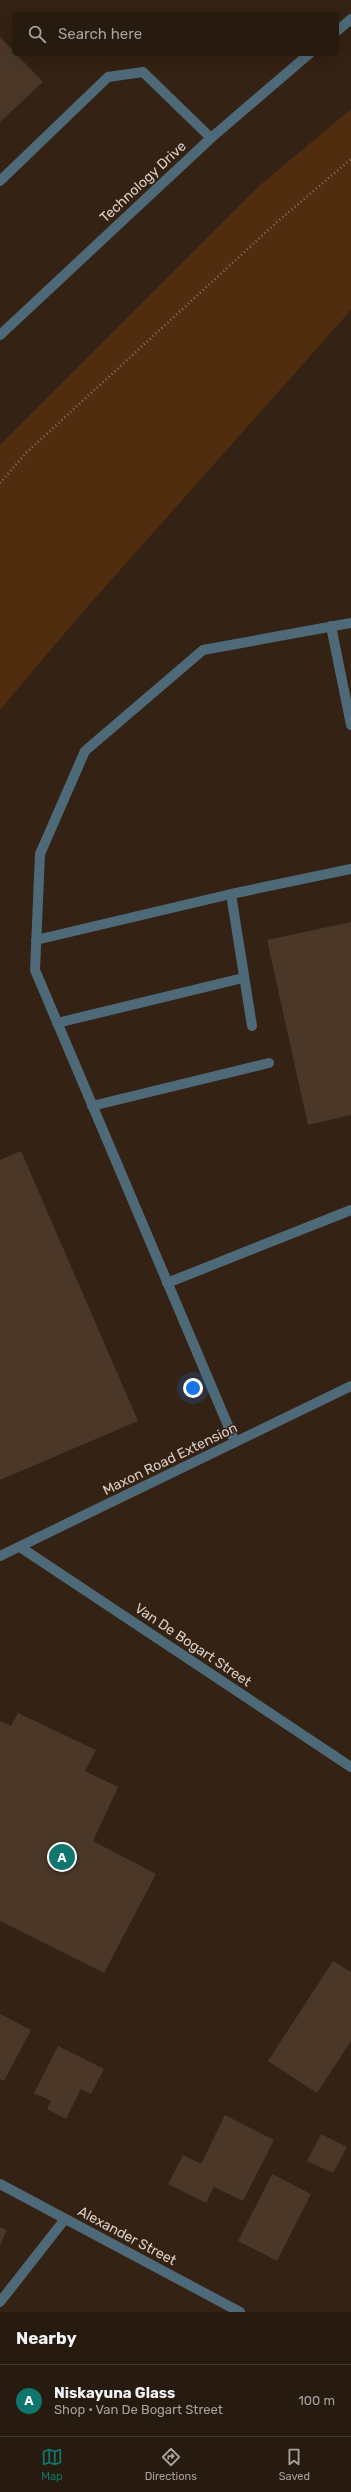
<!DOCTYPE html>
<meta charset="utf-8">
<style>
:root{--surface:#271a0f;--page:#2f2318;--text:#f1f3f6;--muted:#a4a19e;--line:#43382f;--accent:#0f766e}
body{margin:0;font-family:Rubik,sans-serif;background:var(--page);color:var(--text)}
.you{position:absolute;left:193px;top:1388px;width:14px;height:14px;margin:-10px;border:3px solid #fff;border-radius:50%;background:#1a73e8;box-shadow:0 0 0 6px #1a73e833}
.badge{display:grid;place-items:center;width:26px;height:26px;border-radius:50%;background:var(--accent);color:#fff;font-size:13px;font-weight:700}
.pin{position:absolute;translate:-50% -50%;border:2px solid #fff;box-shadow:0 1px 4px #0006}
.list{margin:0;padding:0;list-style:none}
h2{display:flex;justify-content:space-between;align-items:center;height:52px;margin:0;padding:0 16px;font-size:17px}
h2 small{font-size:13px;font-weight:400;color:var(--muted)}
.list li{display:grid;grid-template-columns:26px 1fr auto;gap:12px;align-items:center;box-sizing:border-box;height:72px;padding:0 16px;border-top:1px solid var(--line)}
.list b{display:block;font-size:15px;white-space:nowrap}
.list p{margin:0;font-size:13px;white-space:nowrap;color:var(--muted)}
.list em{font-size:13px;font-style:normal;color:var(--muted)}
.icon{flex:none;width:22px;height:22px;fill:none;stroke:currentColor;stroke-width:2;stroke-linecap:round;stroke-linejoin:round}
.map{position:relative;flex:none;width:351px;height:2312px;overflow:hidden}
.search{position:absolute;background:var(--surface);box-shadow:0 4px 16px #0002;left:12px;right:12px;top:12px;height:44px;display:flex;align-items:center;gap:10px;box-sizing:border-box;padding:0 14px;border-radius:6px;color:var(--muted);font-size:15px}
.sheet{height:124px;background:var(--surface)}
nav{display:flex;justify-content:space-around;align-items:center;box-sizing:border-box;height:56px;border-top:1px solid var(--line);background:var(--surface);font-size:11px;color:var(--muted)}
nav a{display:grid;justify-items:center;gap:2px}
nav .on{color:var(--accent)}
.map>svg:first-child{display:block}
.green{fill:#4f2d0e}
.building{fill:#4a3728}
.lines{fill:none;stroke-linecap:round;stroke-linejoin:round}
.path{stroke:#837468;stroke-width:2.5;stroke-dasharray:1 3;stroke-linecap:butt}
.minor{stroke:#4e6a78;stroke-width:10}
.labels{text-anchor:middle;dominant-baseline:central;stroke-width:3;stroke-linejoin:round;paint-order:stroke}
.street-label{font-size:14px;fill:#dbcfc6;stroke:#342214}
</style>
<div class="map">
<svg width="351" height="2312" viewBox="0 0 351 2312">
<rect width="100%" height="100%" fill="#342214"/>
<path class="green" d="M351 109V310L81 614 0 710V445L260 185Z"/>
<path class="building" d="M0 37 43 82 0 122Z
M351 922V1115L308 1125 267 940Z
M21 1151 138 1421 0 1480V1160Z
M18 1713 96 1750 85 1771 118 1787 93 1841 156 1874 104 1973 0 1921V1721L11 1726Z
M333 1961 351 1972V2041L317 2093 268 2061Z
M0 2014 31 2030 4 2081 0 2079Z
M58 2046 104 2069 91 2094 81 2089 66 2119 47 2109 51 2101 34 2093Z
M225 2115 274 2140 243 2201 214 2187 206 2203 168 2184 183 2155 201 2164Z
M321 2134 347 2147 333 2173 307 2161Z
M272 2174 311 2194 277 2261 238 2241Z
M0 2227 7 2230 0 2245Z"/>
<g class="lines">
<path class="path" d="M0 483 26 453 276 223 351 159"/>
<path class="minor" d="M337 31 351 19
M0 181 108 77 143 72 211 138
M0 335 211 138 309 54
M331 626 351 725
M231 894 252 1026
M36 940 231 894 351 869
M57 1023 243 978
M92 1106 269 1063
M167 1283 351 1210
M235 1442 35 970 40 854 85 751 203 650 351 623
M20 1547 351 1767
M0 1556 351 1386
M0 2184 240 2312
M0 2302 65 2219"/>
</g>
<g class="labels">
<g class="street-label">
<text transform="translate(143 182) rotate(-43)">Technology Drive</text>
<text transform="translate(170 1459) rotate(-26)">Maxon Road Extension</text>
<text transform="translate(193 1645) rotate(34)">Van De Bogart Street</text>
<text transform="translate(127 2236) rotate(28)">Alexander Street</text>
</g>
</g>
</svg>
<div class="you"></div>
<div class="pin badge" style="left:62px;top:1857px">A</div>
<div class="search"><svg class="icon" aria-label="search" viewBox="0 0 24 24"><circle cx="10" cy="10" r="6"/><path d="M15 15l6 6"/></svg>Search here</div>
</div>
<section class="sheet">
<h2>Nearby<small></small></h2>
<ul class="list">
<li><span class="badge">A</span><div><b>Niskayuna Glass</b><p>Shop · Van De Bogart Street</p></div><em>100 m</em></li>
</ul>
</section>
<nav>
<a class="on"><svg class="icon" aria-label="map" viewBox="0 0 24 24"><path d="M3 6l6-2 6 2 6-2v14l-6 2-6-2-6 2zM9 4v14M15 6v14"/></svg>Map</a>
<a><svg class="icon" aria-label="directions" viewBox="0 0 24 24"><path d="M12 3l9 9-9 9-9-9zM9 14v-3h6M13 9l2 2-2 2"/></svg>Directions</a>
<a><svg class="icon" aria-label="saved" viewBox="0 0 24 24"><path d="M7 4h10v16l-5-4-5 4z"/></svg>Saved</a>
</nav>
